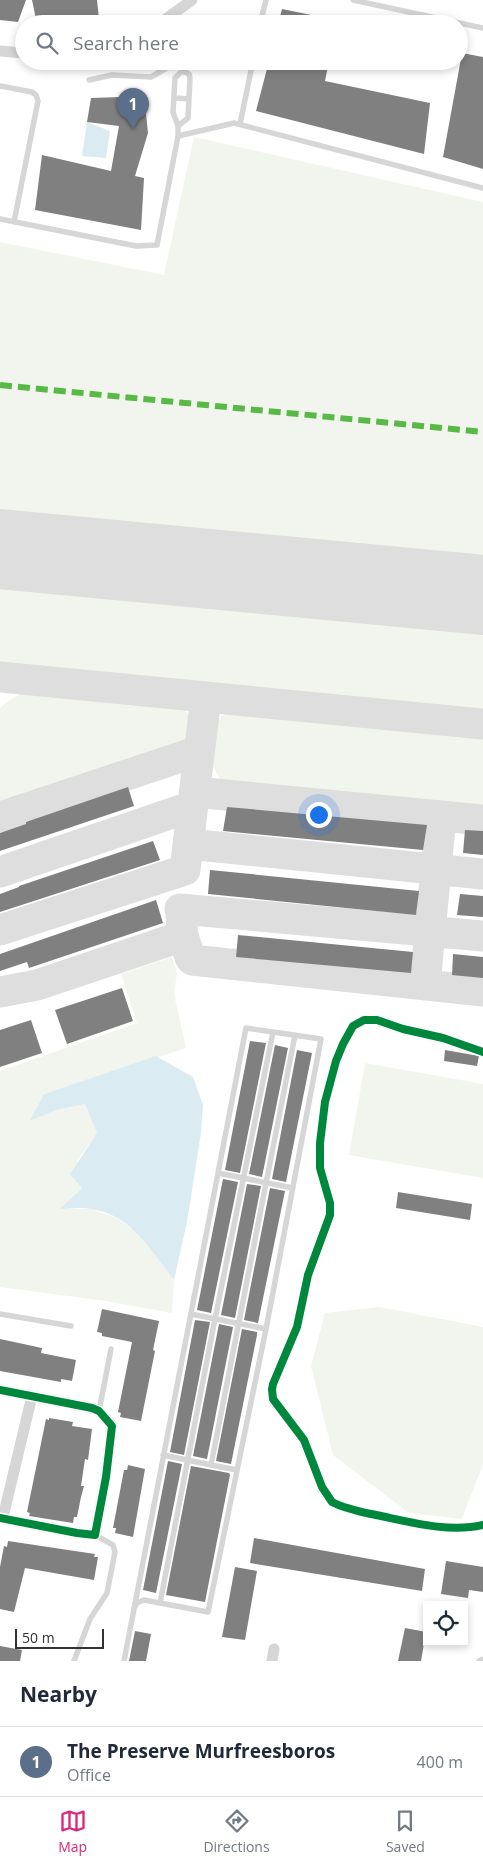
<!DOCTYPE html>
<style>
:root{--surface:#fff;--page:#f6f6f7;--text:#1f2937;--muted:#747a83;--line:#e0e1e3;--accent:#db2777}
body{margin:0;font-family:"Open Sans",sans-serif;background:var(--page);color:var(--text)}
.controls{position:absolute;right:15px;bottom:15px;display:grid;overflow:hidden;border-radius:0px;box-shadow:0 2px 8px #0003}
.controls button{width:45px;height:45px;display:grid;place-items:center;padding:0;border:0;border-bottom:1px solid var(--line);background:var(--surface);color:var(--text);font:25px sans-serif}
.scale{position:absolute;left:15px;bottom:12px;width:89px;box-sizing:border-box;padding-left:5px;border:2px solid #323232;border-top:0;font-size:14px;line-height:18px;white-space:nowrap;color:#323232;-webkit-text-stroke:4px #fff;paint-order:stroke}
.you{position:absolute;left:318px;top:814px;width:18px;height:18px;margin:-12px;border:4px solid #fff;border-radius:50%;background:#1a73e8;box-shadow:0 0 0 8px #1a73e833}
.badge{display:grid;place-items:center;width:32px;height:32px;border-radius:50%;background:var(--accent);color:#fff;font-size:16px;font-weight:700}
.pin{position:absolute;translate:-50% -41px;filter:drop-shadow(0 1px 2px #0008)}
.pin::after{content:'';position:absolute;top:26px;width:18px;height:15px;background:inherit;clip-path:polygon(0 0,100% 0,50% 100%)}
.list{margin:0;padding:0;list-style:none}
h2{display:flex;justify-content:space-between;align-items:center;height:65px;margin:0;padding:0 20px;font-size:21px}
h2 small{font-size:16px;font-weight:400;color:var(--muted)}
.list li{display:grid;grid-template-columns:32px 1fr auto;gap:15px;align-items:center;box-sizing:border-box;height:70px;padding:0 20px;border-top:1px solid var(--line)}
.list b{display:block;font-size:19px;white-space:nowrap}
.list p{margin:0;font-size:16px;white-space:nowrap;color:var(--muted)}
.list em{font-size:16px;font-style:normal;color:var(--muted)}
.icon{flex:none;width:28px;height:28px;fill:none;stroke:currentColor;stroke-width:2;stroke-linecap:round;stroke-linejoin:round}
.map{position:relative;flex:none;width:483px;height:1661px;overflow:hidden}
.search{position:absolute;background:var(--surface);box-shadow:0 2px 8px #0003;left:15px;right:15px;top:15px;height:55px;display:flex;align-items:center;gap:12px;box-sizing:border-box;padding:0 18px;border-radius:28px;color:var(--muted);font-size:19px}
.sheet{height:135px;background:var(--surface)}
nav{display:flex;justify-content:space-around;align-items:center;box-sizing:border-box;height:70px;border-top:1px solid var(--line);background:var(--surface);font-size:14px;color:var(--muted)}
nav a{display:grid;justify-items:center;gap:2px}
nav .on{color:var(--accent)}
.map>svg:first-child{display:block}
.green{fill:#f2f5ed}
.water{fill:#daecf2}
.lines{fill:none;stroke-linecap:round;stroke-linejoin:round}
.taxiway{stroke:#dedede;stroke-width:31}
.runway{stroke:#dedede;stroke-width:80}
.building{fill:#808080}
.service{stroke:#d6d6d6;stroke-width:5.5}
.minor{stroke:#d6d6d6;stroke-width:11}
.quiet{stroke:#58b947;stroke-width:6;stroke-dasharray:12 6;stroke-linecap:butt}
.cycleway-casing{stroke:#fff;stroke-width:11}
.cycleway{stroke:#00873e;stroke-width:8}
</style>
<div class="map">
<svg width="483" height="1661" viewBox="0 0 483 1661">
<rect width="100%" height="100%" fill="#fff"/>
<path class="green" d="M194 137 483 202V565L0 521V242L164 275Z
M0 574 483 620V714L0 667Z
M42 690 175 703 188 713 193 725 188 738 177 748 0 806V708C15 695 23 692 42 690Z
M243 709 358 722 483 733V807L223 784 208 758C213 732 211 711 243 709Z
M172 957 177 973 174 994 186 1048 44 1094 29 1120 57 1110 85 1104 98 1132 77 1161 82 1188 61 1209H92L116 1218 141 1235 174 1280 172 1313 106 1301 0 1287V1071L137 1023 121 974Z
M365 1063 483 1084V1178L349 1155Z
M379 1307 483 1327V1464L462 1519 409 1513 333 1455 311 1366 325 1313Z"/>
<path class="water" d="M348 61H392C379 68 367 70 353 70Z
M87 122 110 131 106 158 82 156Z
M156 1056 193 1077 203 1105 201 1133 187 1222 174 1280C152 1252 131 1214 91 1209 82 1207 70 1209 60 1209L82 1188 70 1174 97 1133 85 1104 57 1110 29 1121 44 1094Z"/>
<g class="lines">
<path class="taxiway" d="M0 677 483 724
M195 792 483 820
M0 817 199 751
M188 844 483 874
M0 872 193 806
M180 909 483 936
M0 930 185 870 206 697
M183 936 190 957 192 960 483 991
M425 985 441 816
M0 992 37 985 183 936 181 917"/>
<path class="runway" d="M0 549 483 595"/>
</g>
<path class="building" d="M0 0H26L18 22 0 20Z
M32 0H97L99 19 37 24Z
M282 9 331 19V24H278Z
M462 53 483 57V169L443 157Z
M269 61H329L325 81 430 103 424 154 256 111Z
M120 97 145 104 148 133 135 176 144 178 141 230 35 210 42 155 111 171 119 126 87 122 91 98Z
M128 787 134 806 0 851V833L26 824V822Z
M227 807 427 825 423 850 223 831Z
M465 830 483 831V855L463 853Z
M153 841 160 860 0 912V894L19 887V886Z
M210 870 419 891 416 915 208 894Z
M460 894 483 896V917L457 915Z
M156 900 163 923 29 968 27 962 0 971V954Z
M238 935 413 952 411 973 236 957Z
M453 954 483 957V978L452 975Z
M122 988 133 1021 67 1044 55 1010Z
M31 1020 42 1053 0 1067V1030Z
M250 1041 266 1043 240 1173 225 1170Z
M275 1045 288 1048 262 1177 249 1174Z
M297 1050 312 1053 286 1182 272 1179Z
M445 1050 479 1056 477 1066 444 1061Z
M223 1179 238 1182 211 1313 197 1310Z
M247 1184 261 1186 235 1318 221 1315Z
M270 1188 285 1191 258 1323 244 1320Z
M398 1192 472 1204 470 1220 396 1208Z
M102 1309 159 1321 153 1350 155 1351 141 1421 120 1417 121 1413 118 1412 132 1342 102 1336V1333L97 1332Z
M195 1320 210 1322 184 1455 170 1452Z
M219 1324 233 1327 207 1459 193 1456Z
M242 1329 257 1332V1335L231 1464 216 1461Z
M0 1339 42 1348 41 1353 76 1360 72 1381 61 1379V1382L0 1371Z
M49 1418 73 1422 72 1426 92 1429 88 1460 85 1459 81 1486H84L81 1497 77 1517H74L73 1523 29 1516 30 1513 27 1512 46 1419 49 1420Z
M168 1461 182 1464 156 1593 143 1590Z
M128 1465 145 1469 133 1537 115 1533 116 1528H113L124 1470H127Z
M191 1466 229 1473 230 1475 205 1602 166 1595Z
M254 1538 425 1569 422 1591 250 1563Z
M8 1541 95 1554 94 1557H98L94 1580 25 1568 14 1612 0 1609V1567L4 1546 7 1547Z
M446 1561 483 1567V1592L469 1590 468 1598 441 1594Z
M235 1567 257 1571 245 1640 222 1637Z
M405 1628 426 1632 421 1661H398Z
M135 1631 151 1634 146 1661H129Z
M0 1646 22 1650 20 1661H0Z"/>
<g class="lines">
<path class="service" d="M353 0 483 28
M260 24 266 0
M89 80 112 75 151 77 179 61
M0 86 32 92 36 95 38 101 14 222
M175 98 189 99
M240 124 253 61
M178 126 188 118 190 78 189 74 182 71
M178 136 234 123 483 188
M0 219 136 246 157 245 178 136V126L173 112 175 78 182 71
M218 1173 293 1188
M0 1314 71 1326
M191 1314 266 1329
M99 1411 111 1349
M163 1455 211 1465 295 1035
M211 1465 237 1470
M160 1603 215 1319 273 1032
M74 1661 90 1619 107 1593 115 1552 113 1545 95 1535
M124 1661 246 1028 321 1039 266 1329 208 1612 144 1600 137 1603 134 1608
M479 1661 483 1659"/>
<path class="minor" d="M159 24 192 0
M0 51 24 53
M0 1390 92 1408 99 1411 112 1426 106 1477 95 1535 77 1533 0 1518
M3 1517 32 1396
M272 1661 274 1649"/>
<path class="quiet" d="M0 385 483 432"/>
<defs>
<path id="cycleway" d="M483 1052 443 1038 403 1029 377 1020H364L353 1026 343 1044 336 1061 325 1102 320 1143V1168L330 1203V1215L308 1275 297 1327 273 1384 272 1389 273 1399 304 1440 322 1487 332 1502C345 1509 362 1512 376 1515 410 1522 449 1533 483 1525
M0 1390 92 1408 99 1411 112 1426 106 1477 95 1535 77 1533 0 1518"/>
</defs>
<use href="#cycleway" class="cycleway-casing"/>
<use href="#cycleway" class="cycleway"/>
</g>
</svg>
<div class="controls">
<button><svg class="icon" aria-label="locate" viewBox="0 0 24 24"><circle cx="12" cy="12" r="6"/><path d="M12 2v4M12 18v4M2 12h4M18 12h4"/></svg></button>
</div>
<div class="scale">50 m</div>
<div class="you"></div>
<div class="pin badge" style="left:133px;top:129px;background:#5c6f8a">1</div>
<div class="search"><svg class="icon" aria-label="search" viewBox="0 0 24 24"><circle cx="10" cy="10" r="6"/><path d="M15 15l6 6"/></svg>Search here</div>
</div>
<section class="sheet">
<h2>Nearby<small></small></h2>
<ul class="list">
<li><span class="badge" style="background:#5c6f8a">1</span><div><b>The Preserve Murfreesboros</b><p>Office</p></div><em>400 m</em></li>
</ul>
</section>
<nav>
<a class="on"><svg class="icon" aria-label="map" viewBox="0 0 24 24"><path d="M3 6l6-2 6 2 6-2v14l-6 2-6-2-6 2zM9 4v14M15 6v14"/></svg>Map</a>
<a><svg class="icon" aria-label="directions" viewBox="0 0 24 24"><path d="M12 3l9 9-9 9-9-9zM9 14v-3h6M13 9l2 2-2 2"/></svg>Directions</a>
<a><svg class="icon" aria-label="saved" viewBox="0 0 24 24"><path d="M7 4h10v16l-5-4-5 4z"/></svg>Saved</a>
</nav>
